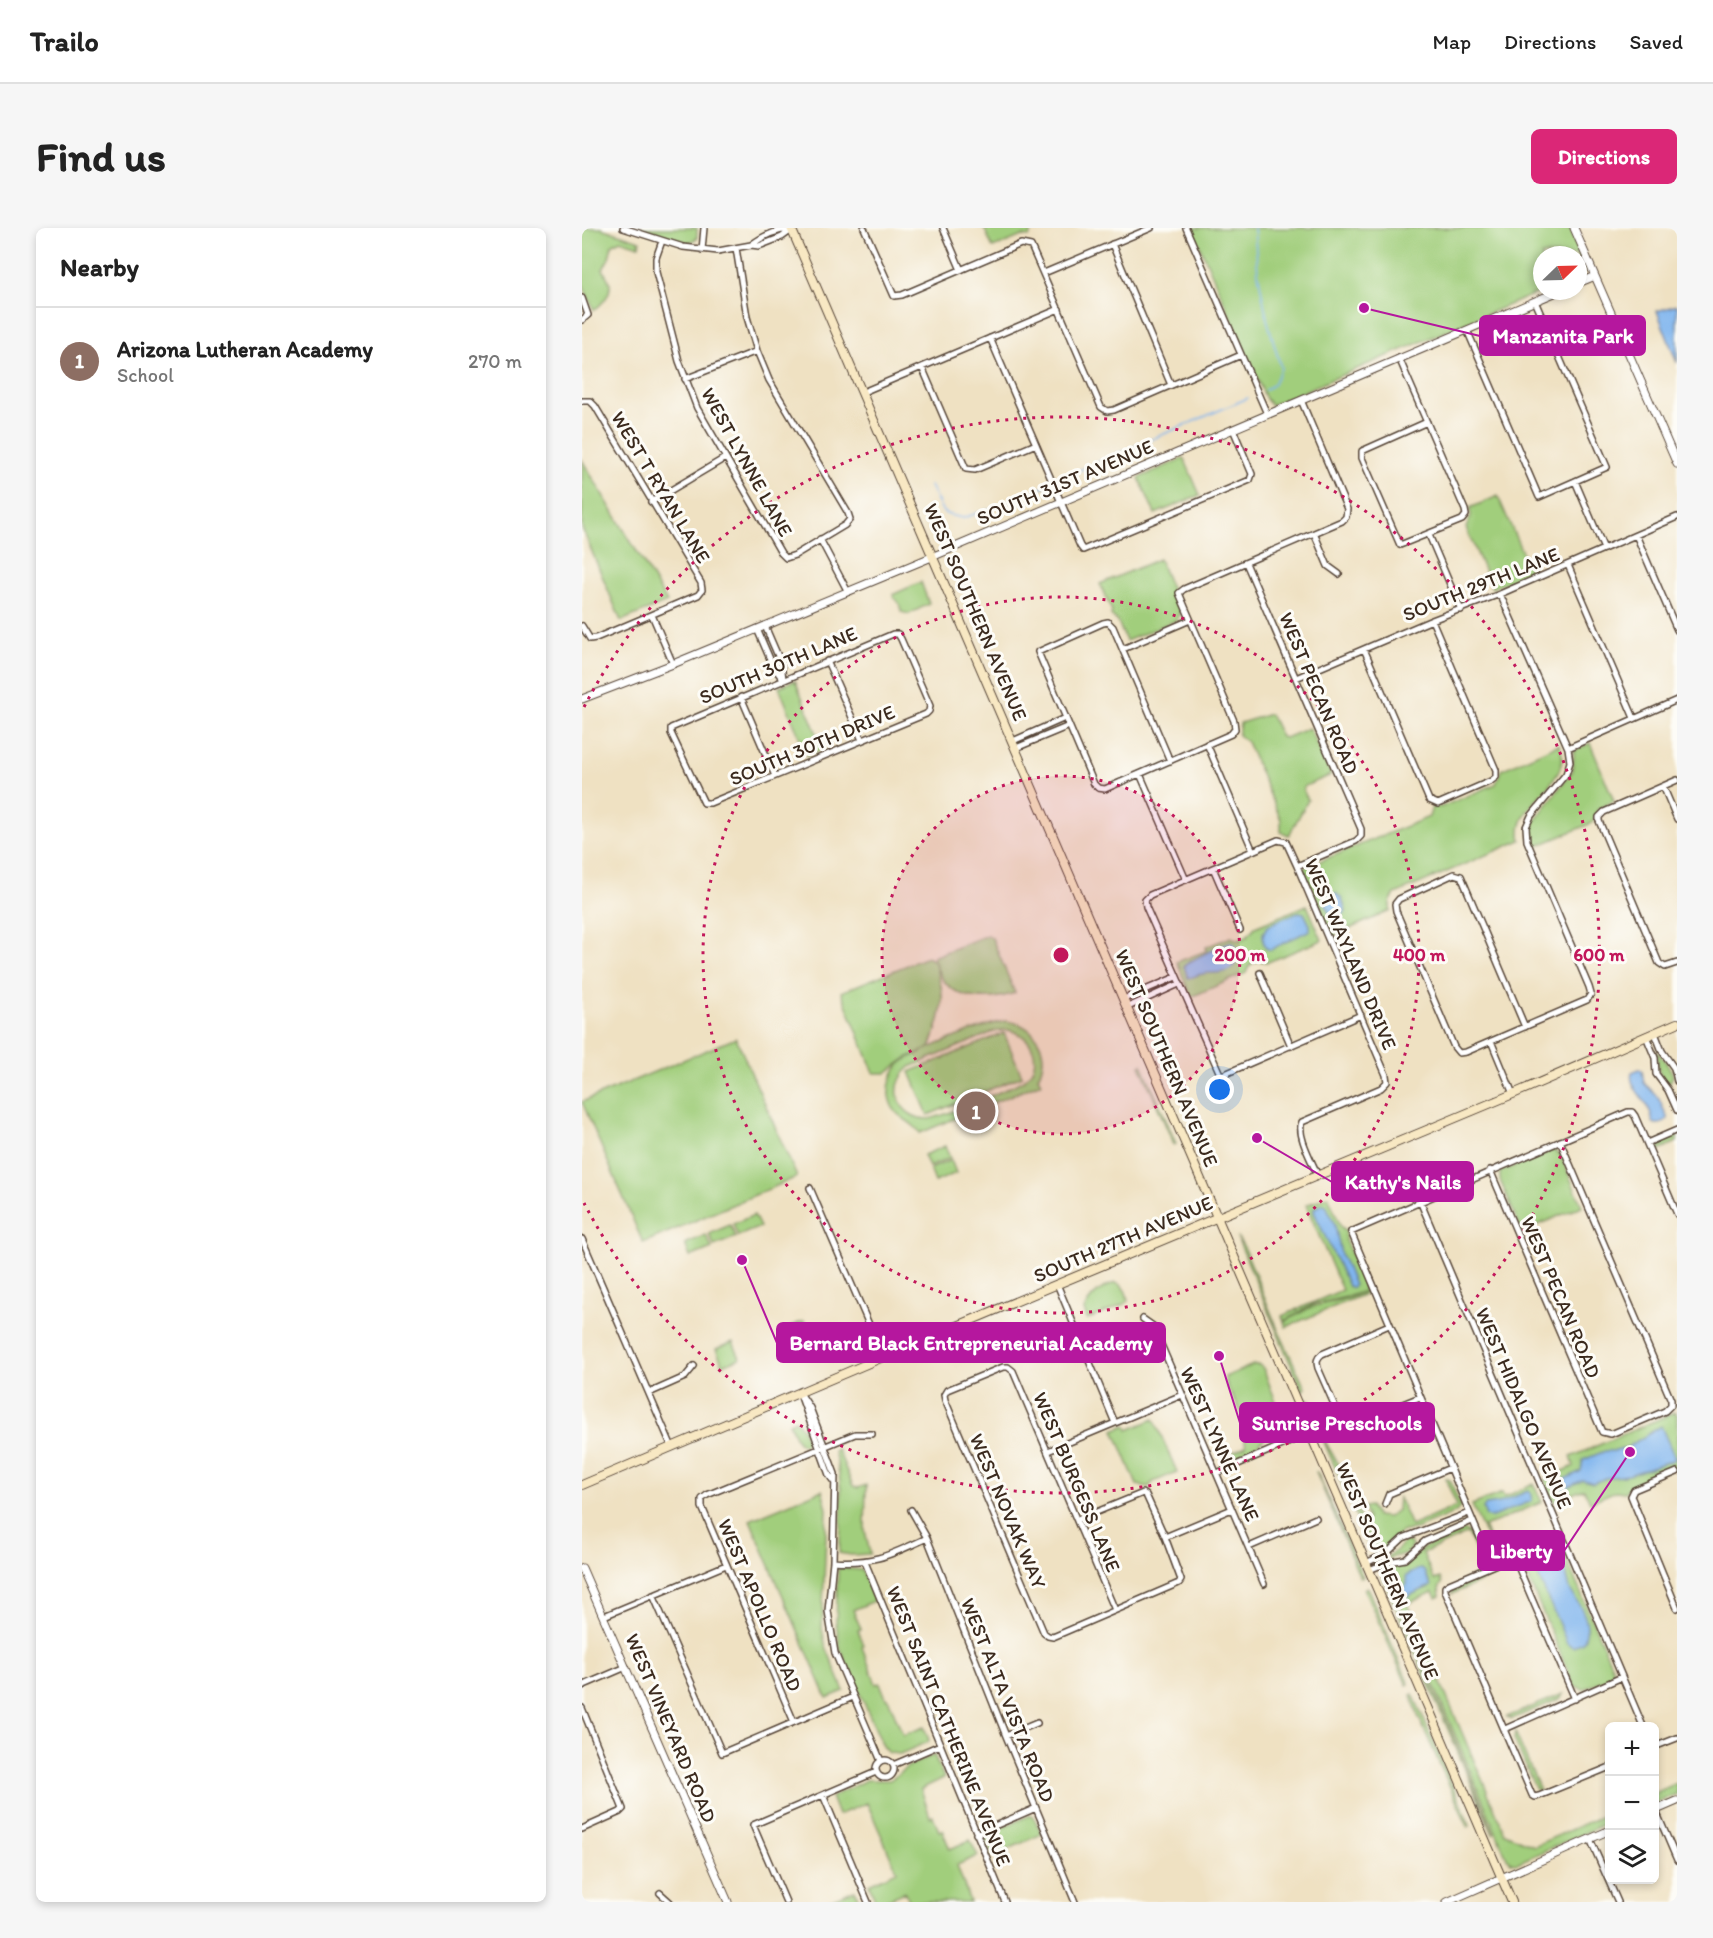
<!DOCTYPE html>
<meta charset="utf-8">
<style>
:root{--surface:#fff;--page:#f6f6f6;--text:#222;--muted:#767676;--line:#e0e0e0;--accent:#db2777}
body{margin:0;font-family:Itim,sans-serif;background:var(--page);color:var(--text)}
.controls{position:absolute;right:18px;bottom:18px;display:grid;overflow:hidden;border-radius:9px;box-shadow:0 3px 9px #0003}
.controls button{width:54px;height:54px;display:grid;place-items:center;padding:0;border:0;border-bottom:2px solid var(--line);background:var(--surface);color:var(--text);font:30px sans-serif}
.compass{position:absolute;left:951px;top:18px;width:54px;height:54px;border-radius:50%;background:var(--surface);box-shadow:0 3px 9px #0003;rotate:67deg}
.you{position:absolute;left:638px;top:862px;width:21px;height:21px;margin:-15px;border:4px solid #fff;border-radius:50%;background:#1a73e8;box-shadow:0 0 0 9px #1a73e833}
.badge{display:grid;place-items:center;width:39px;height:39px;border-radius:50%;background:var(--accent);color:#fff;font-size:20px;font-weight:700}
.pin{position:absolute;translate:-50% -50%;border:3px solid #fff;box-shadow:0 2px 6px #0006}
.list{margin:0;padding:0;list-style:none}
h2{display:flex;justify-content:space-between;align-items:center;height:78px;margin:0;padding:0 24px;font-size:26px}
h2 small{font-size:20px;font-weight:400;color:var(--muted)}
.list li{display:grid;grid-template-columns:39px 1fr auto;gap:18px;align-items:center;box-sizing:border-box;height:108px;padding:0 24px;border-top:2px solid var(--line)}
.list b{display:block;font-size:22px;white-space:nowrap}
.list p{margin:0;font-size:20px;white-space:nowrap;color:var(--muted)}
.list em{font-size:20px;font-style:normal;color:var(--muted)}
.icon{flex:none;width:33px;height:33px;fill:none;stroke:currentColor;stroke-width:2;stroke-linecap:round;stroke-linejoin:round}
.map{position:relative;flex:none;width:1095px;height:1674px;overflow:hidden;border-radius:9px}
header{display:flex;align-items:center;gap:36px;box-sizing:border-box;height:84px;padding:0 30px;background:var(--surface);border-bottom:2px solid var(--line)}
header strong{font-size:28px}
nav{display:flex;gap:33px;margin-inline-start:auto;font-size:21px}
.intro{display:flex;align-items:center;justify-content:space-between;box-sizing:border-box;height:144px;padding:0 36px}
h1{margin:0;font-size:42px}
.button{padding:15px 27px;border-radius:9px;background:var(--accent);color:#fff;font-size:21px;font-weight:700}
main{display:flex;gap:36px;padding:0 36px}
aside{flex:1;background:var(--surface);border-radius:9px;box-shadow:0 3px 9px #0003}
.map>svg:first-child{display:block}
.green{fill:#a1ce7c;stroke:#6e7c4d;stroke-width:1.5;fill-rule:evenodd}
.water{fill:#80b5ee;stroke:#5e7086;stroke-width:1.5}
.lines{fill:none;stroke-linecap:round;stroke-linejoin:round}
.stream{stroke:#80b5ee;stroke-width:1.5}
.minor-casing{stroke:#564537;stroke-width:8}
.tertiary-casing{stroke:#564537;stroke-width:9}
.secondary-casing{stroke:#564537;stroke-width:10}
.minor{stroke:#fff;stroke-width:5}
.tertiary{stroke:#fff;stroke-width:7}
.secondary{stroke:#f8e8c3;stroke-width:8}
.ring{fill:none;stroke:#c2185b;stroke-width:3;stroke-dasharray:3 6}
.labels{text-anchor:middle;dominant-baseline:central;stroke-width:6;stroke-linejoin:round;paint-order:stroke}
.street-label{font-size:20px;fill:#3b2a1e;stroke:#fdfcf7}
.centre{fill:#c2185b;stroke:#fdfcf7;stroke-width:3}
.ring-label{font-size:18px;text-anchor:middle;font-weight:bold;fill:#c2185b;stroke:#fdfcf7;stroke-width:6;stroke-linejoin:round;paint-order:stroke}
.leader{fill:none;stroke:#b5179e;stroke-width:2}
.callout-dot{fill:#b5179e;stroke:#fdfcf7;stroke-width:2}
.callout{fill:#b5179e;stroke:#b5179e;stroke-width:2}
.callout-label{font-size:21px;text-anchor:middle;font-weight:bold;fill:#fff}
</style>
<header>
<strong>Trailo</strong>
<nav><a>Map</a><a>Directions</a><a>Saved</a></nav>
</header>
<div class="intro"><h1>Find us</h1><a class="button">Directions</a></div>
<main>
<aside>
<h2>Nearby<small></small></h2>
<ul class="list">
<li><span class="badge" style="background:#8d6e63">1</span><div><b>Arizona Lutheran Academy</b><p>School</p></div><em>270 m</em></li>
</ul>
</aside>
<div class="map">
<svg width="1095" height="1674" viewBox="0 0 1095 1674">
<rect width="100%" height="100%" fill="#fdfcf7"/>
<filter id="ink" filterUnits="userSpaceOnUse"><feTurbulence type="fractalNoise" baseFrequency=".0167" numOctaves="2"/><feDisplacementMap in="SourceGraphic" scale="12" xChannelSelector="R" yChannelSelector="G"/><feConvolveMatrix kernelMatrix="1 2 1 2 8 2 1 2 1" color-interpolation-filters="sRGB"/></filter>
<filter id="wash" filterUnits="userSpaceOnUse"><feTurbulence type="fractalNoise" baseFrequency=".008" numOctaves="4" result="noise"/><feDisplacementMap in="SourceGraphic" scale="24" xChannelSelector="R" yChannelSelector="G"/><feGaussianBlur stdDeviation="1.35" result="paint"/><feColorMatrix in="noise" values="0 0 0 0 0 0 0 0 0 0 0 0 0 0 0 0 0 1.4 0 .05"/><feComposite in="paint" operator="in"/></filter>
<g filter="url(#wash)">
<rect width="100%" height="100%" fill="#efe1c2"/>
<path class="green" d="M0 0H19L58 13 57 18 38 12 30 17 27 30 21 41C23 47 27 50 28 56 29 67 20 76 12 82L0 55Z
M59 0H115V10L107 15Z
M402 0H454L451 1 447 9 440 8 411 20Z
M610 0H988L1004 39 1001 45 996 48V27H960V63L689 177 684 171Z
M602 230 618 267 573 286 557 250Z
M0 232 85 374 39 393 0 300Z
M916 268 949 345 910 360 884 300 889 288 888 280Z
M577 331 598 383 595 392 544 413 536 394 529 387 530 383 518 356Z
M339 354 347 376 327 386 319 384 318 376 311 369 312 366Z
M213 452 241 521 225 528 197 459Z
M688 486 699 509 703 510 727 500 749 547 723 558 721 562 726 572 707 607 699 604V592L665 514 656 507 658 495Z
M1008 515 1032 573 1016 581 1010 595 953 619 948 608 949 598 991 542 992 523Z
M977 516C995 555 929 574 939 612L813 666 808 674V683L751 708 721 640 847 589 850 579H859L914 556 919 542Z
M725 677 740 712 686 734C675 732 668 733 664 745L609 769 595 734 624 723V719L649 709 656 712 664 709 673 699Z
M405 707 410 710 433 765C409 773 378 774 361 752 357 747 355 740 353 734 354 742 357 750 359 758 363 780 355 800 348 820L326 829 304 845H292L259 764 345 729 352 733 351 729Z
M424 793C452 796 470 822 456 849L459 855 338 905C329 890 311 892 307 868 306 857 310 845 317 837 329 825 406 795 424 793ZM424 802C446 804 462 828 446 848 439 857 358 890 346 891 333 891 322 884 317 872 313 859 318 848 328 839L411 804Z
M422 805 440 848 346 887 328 844Z
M154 810 215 949 61 1015 0 874Z
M1074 822C1079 828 1090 841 1091 848L1088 854 1081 853 1077 844Z
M560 836 594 916 592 917 558 837Z
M1095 907V914L1075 923 1077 915Z
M363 918 368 930 347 939 342 927Z
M971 922 978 926 1000 978 940 1004 918 952V944Z
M369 932 374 945 353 954 348 941Z
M746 968 759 999 764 1002 763 1012 784 1058 781 1059 782 1063 764 1069 732 1076 702 1093 700 1088 760 1062 724 977Z
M172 987 178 999 156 1008 151 996Z
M148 997 154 1009 132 1018 127 1006Z
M124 1007 130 1020 108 1029 103 1016Z
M655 1009 662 1019 694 1097 723 1160 720 1163Z
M533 1055C542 1057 545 1064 546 1073 543 1077 508 1091 505 1091L502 1082C508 1068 518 1060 533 1055Z
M786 1062 787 1064 704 1099 702 1094 729 1079 766 1070Z
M222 1093 227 1105 211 1112 208 1099 212 1097 214 1099V1096Z
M151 1114 158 1130 141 1137 134 1121Z
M671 1137H677L681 1140 698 1184 697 1198 677 1215 673 1221 649 1231 644 1227 664 1218C660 1205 664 1199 661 1190 658 1176 644 1164 643 1149Z
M724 1172H728L745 1217 754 1232 776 1284 790 1321H788Z
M1093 1184 1095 1187V1238C1082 1244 1049 1253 1043 1264L1034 1263 1008 1274 1002 1261 971 1274 962 1252 992 1238 989 1229Z
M572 1191 595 1244 571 1254 567 1259 555 1257 532 1202 544 1197 546 1202Z
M214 1192 221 1201 225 1214 222 1217C211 1214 212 1202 207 1195Z
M255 1220 271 1258 276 1260 284 1257 283 1302 288 1326 269 1327 257 1325C260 1290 262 1257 252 1223Z
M734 1244H735L781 1349 778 1350Z
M863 1250 868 1252 879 1278 874 1284 836 1300 819 1304 807 1318 795 1323 781 1296V1294L786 1291 781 1279 788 1278 794 1288 806 1289 815 1282 816 1268 829 1298 875 1278Z
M952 1256 960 1274 902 1299 914 1327 912 1326 890 1277 920 1265 922 1269Z
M240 1262 245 1281 240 1401 243 1416 262 1463 245 1470 168 1292Z
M882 1302 891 1306 901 1330 894 1339 893 1338 897 1336 896 1328 886 1305 841 1325 852 1352 858 1350 860 1355 857 1361 858 1368 854 1370 851 1364 825 1376 923 1605 952 1618 1027 1585V1594L935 1635 928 1634 925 1630 803 1342 827 1334 841 1320Z
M823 1313 828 1314 830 1318 826 1325 800 1332 815 1322Z
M972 1318 980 1321 1032 1443 1027 1450 1001 1461 992 1458 941 1338 943 1330Z
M925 1338 928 1341 870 1366 871 1361Z
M258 1340 280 1342 292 1373 271 1382 279 1401 276 1402 282 1417 280 1419 294 1456 298 1455 304 1470H306L321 1507 342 1499 347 1512 346 1514 318 1526 307 1525 301 1518 258 1420 254 1394 256 1342Z
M803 1347 912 1605 911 1606 800 1348Z
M785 1359 827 1456 825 1457 782 1361Z
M831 1466 888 1598 886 1599 836 1488 829 1467Z
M981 1466 978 1471 930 1491 925 1489Z
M933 1504 958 1562 957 1563 953 1560 932 1511Z
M352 1527 362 1550 339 1561 348 1589 351 1588 357 1603 360 1602 368 1621 388 1612 396 1628 375 1637 388 1674H328L323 1664 300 1674H294L287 1656 315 1643 285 1575 256 1587 249 1569 284 1552H308L325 1539Z
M1095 1555V1566L1073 1575V1565Z
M449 1587 451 1588 460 1606 411 1628 401 1607Z
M273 1662 278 1674H243Z"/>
<path class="water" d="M1095 77V135L1075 83Z
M754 665 760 671 764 683 759 689 752 691 748 687 742 672 743 670Z
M717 684 722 685 728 697V702L688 722 684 720C671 697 699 692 717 684Z
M649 714 653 717 657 730C646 750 638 743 620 746 614 747 611 750 606 750L602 738C607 733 641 716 649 714Z
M1057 841 1060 842 1062 855 1076 869 1086 891 1078 896H1073L1071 894C1069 889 1069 884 1066 879 1061 869 1046 857 1050 844Z
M740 976 744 977 753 997 759 1026 772 1057 771 1060 766 1058 732 984V980Z
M1079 1198 1093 1230 1091 1232 1047 1247 1024 1250 1011 1255 1001 1252 977 1263 974 1261 973 1256 999 1243 1001 1232 1023 1223H1034L1044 1220Z
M946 1263 950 1267V1273L908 1290 904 1288 901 1280 904 1277 917 1275Z
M972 1324C986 1332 983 1350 989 1363 995 1374 1004 1385 1005 1398 1005 1403 1003 1408 1002 1413L991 1419 985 1415 952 1338 955 1331Z
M839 1340 842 1342 849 1358 824 1369 820 1361 825 1356 824 1348Z"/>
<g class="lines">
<path class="stream" d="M672 0 676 45 685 91 699 140 691 157 683 162
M477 251 666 170
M348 258 361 284 367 287 381 290 417 278 464 258"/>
</g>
</g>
<g filter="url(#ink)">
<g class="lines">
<defs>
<path id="minor" d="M41 0 101 19 136 23 169 17 177 18 200 9 211 1
M282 0 312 68 320 67 439 16 449 18 519 179 525 183 532 182 659 127
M361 0 379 42
M604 0 685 186
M80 13 74 30V44L97 133 115 180 199 325 204 330 213 327 263 297 268 291 266 285 187 152 175 123 165 89 154 20
M530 16 589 157
M169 17C181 8 193 2 208 1
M120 22 122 0
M462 45 569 0
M0 70 6 87 0 92
M885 102 957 269 1025 239 953 73
M408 110 498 318 501 322 668 252 670 246 651 201
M817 130 883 282 884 287 880 292 818 317 780 230V223L845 194
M340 139 384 241 393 242 454 216
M103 151 175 123
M281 164 477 81
M0 173H8L13 178 119 355 120 362 116 367 14 410 8 411 0 398
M993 253 1022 321
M69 274 143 230
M732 305 746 338 757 346
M847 307 879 382
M1054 307 1095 402
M238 311 266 364
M664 335 779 601V608L774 613 715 638
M986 337 1052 490
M918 366 986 520 988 534 984 546 949 588 944 599 945 613 1007 759 1009 766 1005 772 884 824 877 825 872 819 814 683 813 676 817 671 872 646 879 648 943 799
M70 387 91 436
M183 398 199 435 201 451
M175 401 191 438 200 450
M311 406H316L319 411 348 478 347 483 344 486 128 575H122L89 505V500Z
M541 421 608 392
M782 421 847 572 856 576 909 553 914 549V542L850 392
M245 433 280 512
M714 450 850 392 918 366 1095 289
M159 469 193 548
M431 513 483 490
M625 516 671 623
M434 520 487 498
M986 520 1095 472
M588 533 531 399 526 394 521 395 456 424 512 556 516 560 523 561 649 506 653 501 652 493 597 365 602 361 760 293 764 289 765 281 719 172
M558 546 604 652
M1095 552 1022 584 1017 589V593L1077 735 1083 739 1095 735
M1081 558 1095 591
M631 640 658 702
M678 745 709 818
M542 771 594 749
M546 779 597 756
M1073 805 1080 823 1092 840 1095 853
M1064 808 1073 830 1074 846 1086 862 1095 882
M909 813 931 866
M1065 915 1095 902
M908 942 1020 1204 1029 1206 1083 1183 1089 1177V1172L978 913
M736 948C731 935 714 907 720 894L799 860 805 854 804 847 715 638 704 614 696 612 568 667 563 672 564 679 638 846H643L779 787
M228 960 301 1129
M838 973 1061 1498
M0 1011 90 1219
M475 1056 533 1195
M561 1091 571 1098 682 1356
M807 1097 740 1126C735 1130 734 1133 736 1140L759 1192 762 1197H769L838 1169
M67 1165 103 1149 112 1138
M218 1165 228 1180 253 1246 251 1333 246 1383 253 1425 299 1533
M219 1169 247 1247 252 1254
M466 1223 600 1167
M1095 1244 1052 1262 1049 1268 1095 1380
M635 1245 729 1205
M803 1276 807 1266 868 1240
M329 1282 345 1310 424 1508 493 1674
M495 1292 561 1265 564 1267 583 1309 599 1352 597 1355 471 1409 466 1408 462 1405 363 1172 362 1167 365 1162 421 1139H426L431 1143 533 1382
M981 1308 867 1356 863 1359V1363L950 1567 953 1569 957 1568 1028 1539
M583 1309 650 1281
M667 1319 734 1290
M932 1329 993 1471
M251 1333C293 1336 308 1327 345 1310
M283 1334 423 1674
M784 1335 805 1325 821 1310 887 1285
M910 1338 769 1004 1046 884H1050L1053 888 1095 986
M787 1342 807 1334 823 1331 843 1313 890 1293
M71 1367 140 1525 271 1469
M22 1388 144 1337
M0 1458 44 1439
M0 1480 41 1581 38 1584 0 1601
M212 1494 120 1279V1271L125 1267 273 1206H290
M923 1501 1040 1449
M424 1508 455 1495
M1072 1519 1095 1510
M294 1541a9 9 0 1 1 18 0a9 9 0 1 1-18 0Z
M311 1537 358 1517
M241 1567 286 1674
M1074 1583 1095 1632
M394 1606 454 1580
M1008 1611 1036 1674
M78 1665 88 1674
M204 1674 171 1597 294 1544"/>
<path id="tertiary" d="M992 0 1095 236
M996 55 1013 48
M0 471 91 436 352 328 977 63
M0 1340 146 1674
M1072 1583 1095 1573
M865 1674 1028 1602"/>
<path id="secondary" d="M209 0 930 1674
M0 1257 301 1129 931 866 1095 795"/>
</defs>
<use href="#minor" class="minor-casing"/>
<use href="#tertiary" class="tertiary-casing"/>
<use href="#secondary" class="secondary-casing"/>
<use href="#minor" class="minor"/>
<use href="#tertiary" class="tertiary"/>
<use href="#secondary" class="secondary"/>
</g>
</g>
<circle cx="479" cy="727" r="179" fill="#c2185b" fill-opacity=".12"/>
<g class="ring">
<circle cx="479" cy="727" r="179"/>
<circle cx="479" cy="727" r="358"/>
<path d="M2 479A538 538 0 1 1 2 975"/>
</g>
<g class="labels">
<g class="street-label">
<text transform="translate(165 234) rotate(61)">WEST LYNNE LANE</text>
<text transform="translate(483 254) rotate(-23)">SOUTH 31ST AVENUE</text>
<text transform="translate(79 259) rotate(59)">WEST T RYAN LANE</text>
<text transform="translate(899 356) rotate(-22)">SOUTH 29TH LANE</text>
<text transform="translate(394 384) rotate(67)">WEST SOUTHERN AVENUE</text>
<text transform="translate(196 437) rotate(-23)">SOUTH 30TH LANE</text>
<text transform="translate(737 465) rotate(67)">WEST PECAN ROAD</text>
<text transform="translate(230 517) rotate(-23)">SOUTH 30TH DRIVE</text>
<text transform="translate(769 726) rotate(67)">WEST WAYLAND DRIVE</text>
<text transform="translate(585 830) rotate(67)">WEST SOUTHERN AVENUE</text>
<text transform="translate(541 1011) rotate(-23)">SOUTH 27TH AVENUE</text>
<text transform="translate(979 1069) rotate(67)">WEST PECAN ROAD</text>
<text transform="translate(942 1180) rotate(67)">WEST HIDALGO AVENUE</text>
<text transform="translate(638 1216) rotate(66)">WEST LYNNE LANE</text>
<text transform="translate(495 1254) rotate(67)">WEST BURGESS LANE</text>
<text transform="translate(426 1283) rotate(67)">WEST NOVAK WAY</text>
<text transform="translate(806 1343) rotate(67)">WEST SOUTHERN AVENUE</text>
<text transform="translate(178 1377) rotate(67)">WEST APOLLO ROAD</text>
<text transform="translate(426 1472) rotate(68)">WEST ALTA VISTA ROAD</text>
<text transform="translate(367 1498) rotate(68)">WEST SAINT CATHERINE AVENUE</text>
<text transform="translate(89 1500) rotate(67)">WEST VINEYARD ROAD</text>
</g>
</g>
<circle cx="479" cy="727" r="9" class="centre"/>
<g class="ring-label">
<text x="658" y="733">200 m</text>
<text x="837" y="733">400 m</text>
<text x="1017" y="733">600 m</text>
</g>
<path class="leader" d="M782 80L898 108M675 910L750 954M160 1032L195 1115M637 1128L658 1195M1048 1224L982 1323"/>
<g class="callout-dot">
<circle cx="782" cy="80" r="6"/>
<circle cx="675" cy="910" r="6"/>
<circle cx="160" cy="1032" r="6"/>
<circle cx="637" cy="1128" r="6"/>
<circle cx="1048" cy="1224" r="6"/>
</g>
<g class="callout">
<rect x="898" y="88" width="165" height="39" rx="6"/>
<rect x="750" y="934" width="141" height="39" rx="6"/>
<rect x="195" y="1095" width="388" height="39" rx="6"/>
<rect x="658" y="1175" width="194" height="39" rx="6"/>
<rect x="896" y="1303" width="86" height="39" rx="6"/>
</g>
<g class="callout-label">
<text x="981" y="115">Manzanita Park</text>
<text x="821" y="961">Kathy's Nails</text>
<text x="389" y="1122">Bernard Black Entrepreneurial Academy</text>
<text x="755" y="1202">Sunrise Preschools</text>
<text x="939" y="1330">Liberty</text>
</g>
</svg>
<div class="controls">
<button>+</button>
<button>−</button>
<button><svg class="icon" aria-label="layers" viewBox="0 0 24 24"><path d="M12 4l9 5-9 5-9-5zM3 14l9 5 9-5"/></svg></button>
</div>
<svg class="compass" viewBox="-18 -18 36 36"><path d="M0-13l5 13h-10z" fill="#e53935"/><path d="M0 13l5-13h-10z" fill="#767676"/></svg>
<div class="you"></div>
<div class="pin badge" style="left:394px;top:883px;background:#8d6e63">1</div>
</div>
</main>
